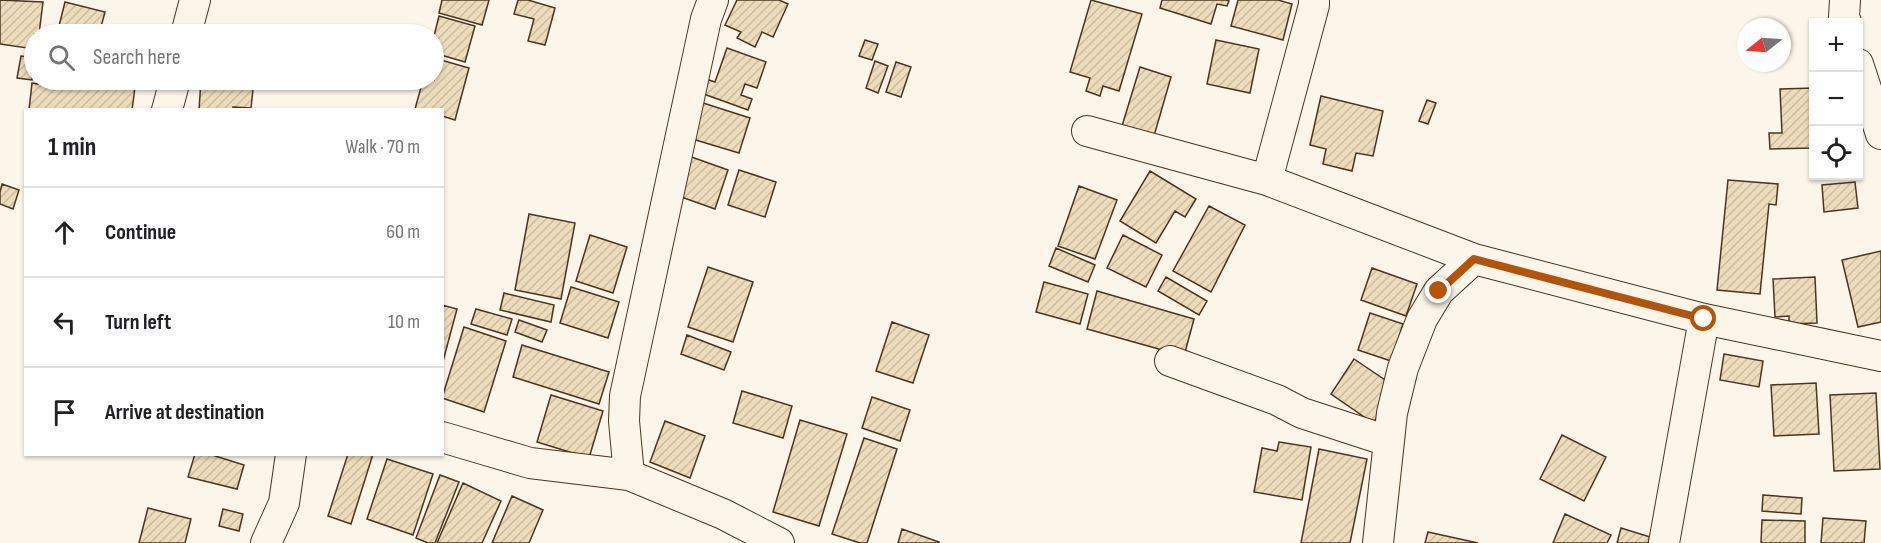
<!DOCTYPE html>
<meta charset="utf-8">
<style>
:root{--surface:#fff;--page:#f6f6f6;--text:#202124;--muted:#757577;--line:#e0e0e0}
body{margin:0;font-family:"Sofia Sans Condensed",sans-serif;background:var(--page);color:var(--text)}
.controls{position:absolute;right:18px;top:18px;display:grid;overflow:hidden;border-radius:0px;box-shadow:0 2px 4px #0004}
.controls button{width:54px;height:54px;display:grid;place-items:center;padding:0;border:0;border-bottom:2px solid var(--line);background:var(--surface);color:var(--text);font:30px sans-serif}
.compass{position:absolute;left:1737px;top:18px;width:54px;height:54px;border-radius:50%;background:var(--surface);box-shadow:0 2px 4px #0004;rotate:253deg}
.stop{position:absolute;width:18px;height:18px;margin:-14px;border:4px solid #b45309;border-radius:50%;background:#fff}
.stop.end{background:#b45309;border-color:#fff;box-shadow:0 2px 6px #0008}
.list{margin:0;padding:0;list-style:none}
h2{display:flex;justify-content:space-between;align-items:center;height:78px;margin:0;padding:0 24px;font-size:26px}
h2 small{font-size:20px;font-weight:400;color:var(--muted)}
.list li{display:grid;grid-template-columns:39px 1fr auto;gap:18px;align-items:center;box-sizing:border-box;height:90px;padding:0 24px;border-top:2px solid var(--line)}
.list b{display:block;font-size:22px;white-space:nowrap}
.list em{font-size:20px;font-style:normal;color:var(--muted)}
.icon{flex:none;width:33px;height:33px;fill:none;stroke:currentColor;stroke-width:2;stroke-linecap:round;stroke-linejoin:round}
.map{position:relative;flex:none;width:1881px;height:543px;overflow:hidden}
.search{position:absolute;background:var(--surface);box-shadow:0 2px 4px #0004;left:24px;top:24px;width:420px;height:66px;display:flex;align-items:center;gap:15px;box-sizing:border-box;padding:0 21px;border-radius:33px;color:var(--muted);font-size:22px}
.panel{position:absolute;background:var(--surface);box-shadow:0 2px 4px #0004;left:24px;top:108px;width:420px;height:348px;border-radius:0px}
.map>svg:first-child{display:block}
.building{fill:url(#building-hatch);stroke:#4a3520;stroke-width:1.5}
.lines{fill:none;stroke-linecap:round;stroke-linejoin:round}
.minor-casing{stroke:#4a3520;stroke-width:32}
.minor{stroke:#fbf6e9;stroke-width:30}
.route{stroke:#b45309;stroke-width:8}
</style>
<div class="map">
<svg width="1881" height="543" viewBox="0 0 1881 543">
<defs>
<pattern id="building-hatch" width="6" height="6" patternUnits="userSpaceOnUse" patternTransform="scale(1.5)"><rect width="6" height="6" fill="#ecdcbc"/><path d="M-1 1l2-2M0 6l6-6M5 7l2-2" fill="none" stroke="#ccbda1"/></pattern>
</defs>
<rect width="100%" height="100%" fill="#fbf6e9"/>
<path class="building" d="M0 0 43 2 39 34H34V49L0 44Z
M442 0H489L482 25 439 13Z
M518 0H528L555 8 545 45 528 41 534 19 514 14Z
M737 0H779L788 4 773 37 762 32 755 47 737 38 741 32 725 25Z
M1091 0 1142 14 1119 91 1103 86 1100 96 1086 91 1090 78 1070 72Z
M1162 0H1226L1229 1 1227 6 1217 4 1211 24 1160 8Z
M1238 0H1278L1292 4 1283 40 1231 26Z
M65 2 105 12 99 34H57Z
M439 16 475 26 465 62 434 53V36Z
M865 40 878 44 872 60 859 56Z
M1216 40 1259 49 1250 93 1207 84Z
M727 48 766 62 757 88 745 84 741 95 752 99 748 110 701 93 706 79 715 82Z
M21 56 34 58 32 80 17 78Z
M434 58 469 68 455 120 442 116V110L415 109 423 80H434Z
M875 61 888 66 878 93 866 88Z
M896 62 911 67 901 97 886 92Z
M1140 67 1171 77 1154 136 1122 126Z
M38 80H136L132 110H29L32 83 38 84Z
M201 80H254L251 108 233 107V110H199Z
M1814 88V148L1770 149 1769 133H1782L1780 89Z
M1321 96 1383 111 1373 156 1356 153 1352 171 1323 164 1326 149 1310 145Z
M1427 100 1436 103 1428 124 1419 121Z
M700 102 750 118 739 153 689 138Z
M686 155 728 170 715 209 673 194Z
M739 170 776 182 765 217 728 205Z
M1150 171 1196 199 1185 217 1175 211 1156 243 1120 221Z
M1728 180 1778 184 1776 205 1769 204 1760 294 1717 290Z
M1855 182 1858 208 1824 212 1822 185Z
M2 184 19 190 13 209 0 204V192Z
M1079 186 1117 200 1095 259 1058 246Z
M1209 206 1245 225 1211 292 1173 271Z
M529 214 575 223 561 299 515 290Z
M590 235 627 247 613 293 576 281Z
M1123 235 1162 255 1146 287 1107 268Z
M1056 248 1095 265 1088 282 1049 266Z
M1881 251V322L1858 327 1842 260Z
M708 267 753 282 733 342 688 327Z
M1372 268 1417 284 1406 316 1361 300Z
M1166 277 1207 301 1199 315 1158 291Z
M1815 277 1817 323 1789 324V316L1775 317 1773 279Z
M1044 282 1088 294 1080 324 1036 312Z
M571 287 619 302 608 338 560 323Z
M1097 291 1194 319 1184 356 1087 329Z
M504 293 554 305 551 322 500 310Z
M442 305 457 309 442 365Z
M476 309 512 319 507 335 471 324Z
M1370 313 1403 324 1391 361 1358 350Z
M519 320 547 330 542 342 515 332Z
M892 322 929 335 913 383 876 371Z
M464 327 506 341 484 412 442 398Z
M687 335 731 352 724 370 681 354Z
M522 345 609 372 599 404 513 377Z
M1724 354 1763 361 1759 387 1720 380Z
M1354 359 1397 388 1373 423 1331 394Z
M1816 383 1819 434 1774 436 1771 385Z
M742 391 792 406 783 438 733 423Z
M1876 393 1880 469 1834 471 1830 395Z
M551 395 603 411 589 458 537 442Z
M872 397 910 410 900 441 862 428Z
M800 420 847 434 819 526 773 512Z
M665 421 705 436 690 478 650 462Z
M1562 435 1606 457 1584 501 1540 479Z
M864 438 897 449 867 543H860L832 534Z
M1279 442 1311 447 1302 500 1254 492 1262 448 1277 451Z
M1319 449 1367 459 1350 543H1301Z
M195 454H209L244 465 237 489 188 477Z
M348 454H373L351 524 328 516Z
M387 459 433 474 413 535 367 519Z
M440 475 459 482 435 543H428L416 538Z
M463 483 501 501 482 543H437Z
M1763 495 1802 498 1801 514 1762 511Z
M512 496 543 510 529 543H492Z
M148 508 191 519 185 543H139Z
M223 509 243 514 239 531 219 526Z
M1565 514 1611 535 1607 543H1553Z
M1823 518 1866 521 1864 543H1821Z
M1762 520 1805 521V543H1761Z
M1621 528 1650 537 1648 543H1617Z
M902 529 939 542V543H898Z
M1428 532 1478 543H1425Z"/>
<g class="lines">
<defs>
<path id="minor" d="M1845 0 1844 17 1846 22
M186 34 195 0
M1858 64 1881 134
M167 110 175 80
M1087 131 1267 180 1474 259 1704 319 1881 356
M1267 180 1314 5V0
M1170 361 1277 400 1302 413 1388 441
M442 437 530 463 629 475 723 514 779 543
M629 475 624 421 625 396 706 19 713 0
M266 543 284 503 291 454
M1378 543 1392 413 1403 368 1422 319 1439 291 1474 259
M1664 543 1704 319"/>
</defs>
<use href="#minor" class="minor-casing"/>
<use href="#minor" class="minor"/>
</g>
<g class="lines">
<path class="route" d="M1439 291 1474 259 1704 319"/>
</g>
</svg>
<div class="controls">
<button>+</button>
<button>−</button>
<button><svg class="icon" aria-label="locate" viewBox="0 0 24 24"><circle cx="12" cy="12" r="6"/><path d="M12 2v4M12 18v4M2 12h4M18 12h4"/></svg></button>
</div>
<svg class="compass" viewBox="-18 -18 36 36"><path d="M0-13l5 13h-10z" fill="#e53935"/><path d="M0 13l5-13h-10z" fill="#757577"/></svg>
<div class="stop" style="left:1704px;top:319px"></div>
<div class="stop end" style="left:1439px;top:291px"></div>
<div class="search"><svg class="icon" aria-label="search" viewBox="0 0 24 24"><circle cx="10" cy="10" r="6"/><path d="M15 15l6 6"/></svg>Search here</div>
<section class="panel">
<h2>1 min<small>Walk · 70 m</small></h2>
<ul class="list">
<li><svg class="icon" aria-label="ahead" viewBox="0 0 24 24"><path d="M12 20V5M6 11l6-6 6 6"/></svg><div><b>Continue</b></div><em>60 m</em></li>
<li><svg class="icon" aria-label="left" viewBox="0 0 24 24"><path d="M17 20v-9H6M10 6l-5 5 5 5"/></svg><div><b>Turn left</b></div><em>10 m</em></li>
<li><svg class="icon" aria-label="arrive" viewBox="0 0 24 24"><path d="M6 21V4h12l-3 4 3 4H6"/></svg><div><b>Arrive at destination</b></div></li>
</ul>
</section>
</div>
